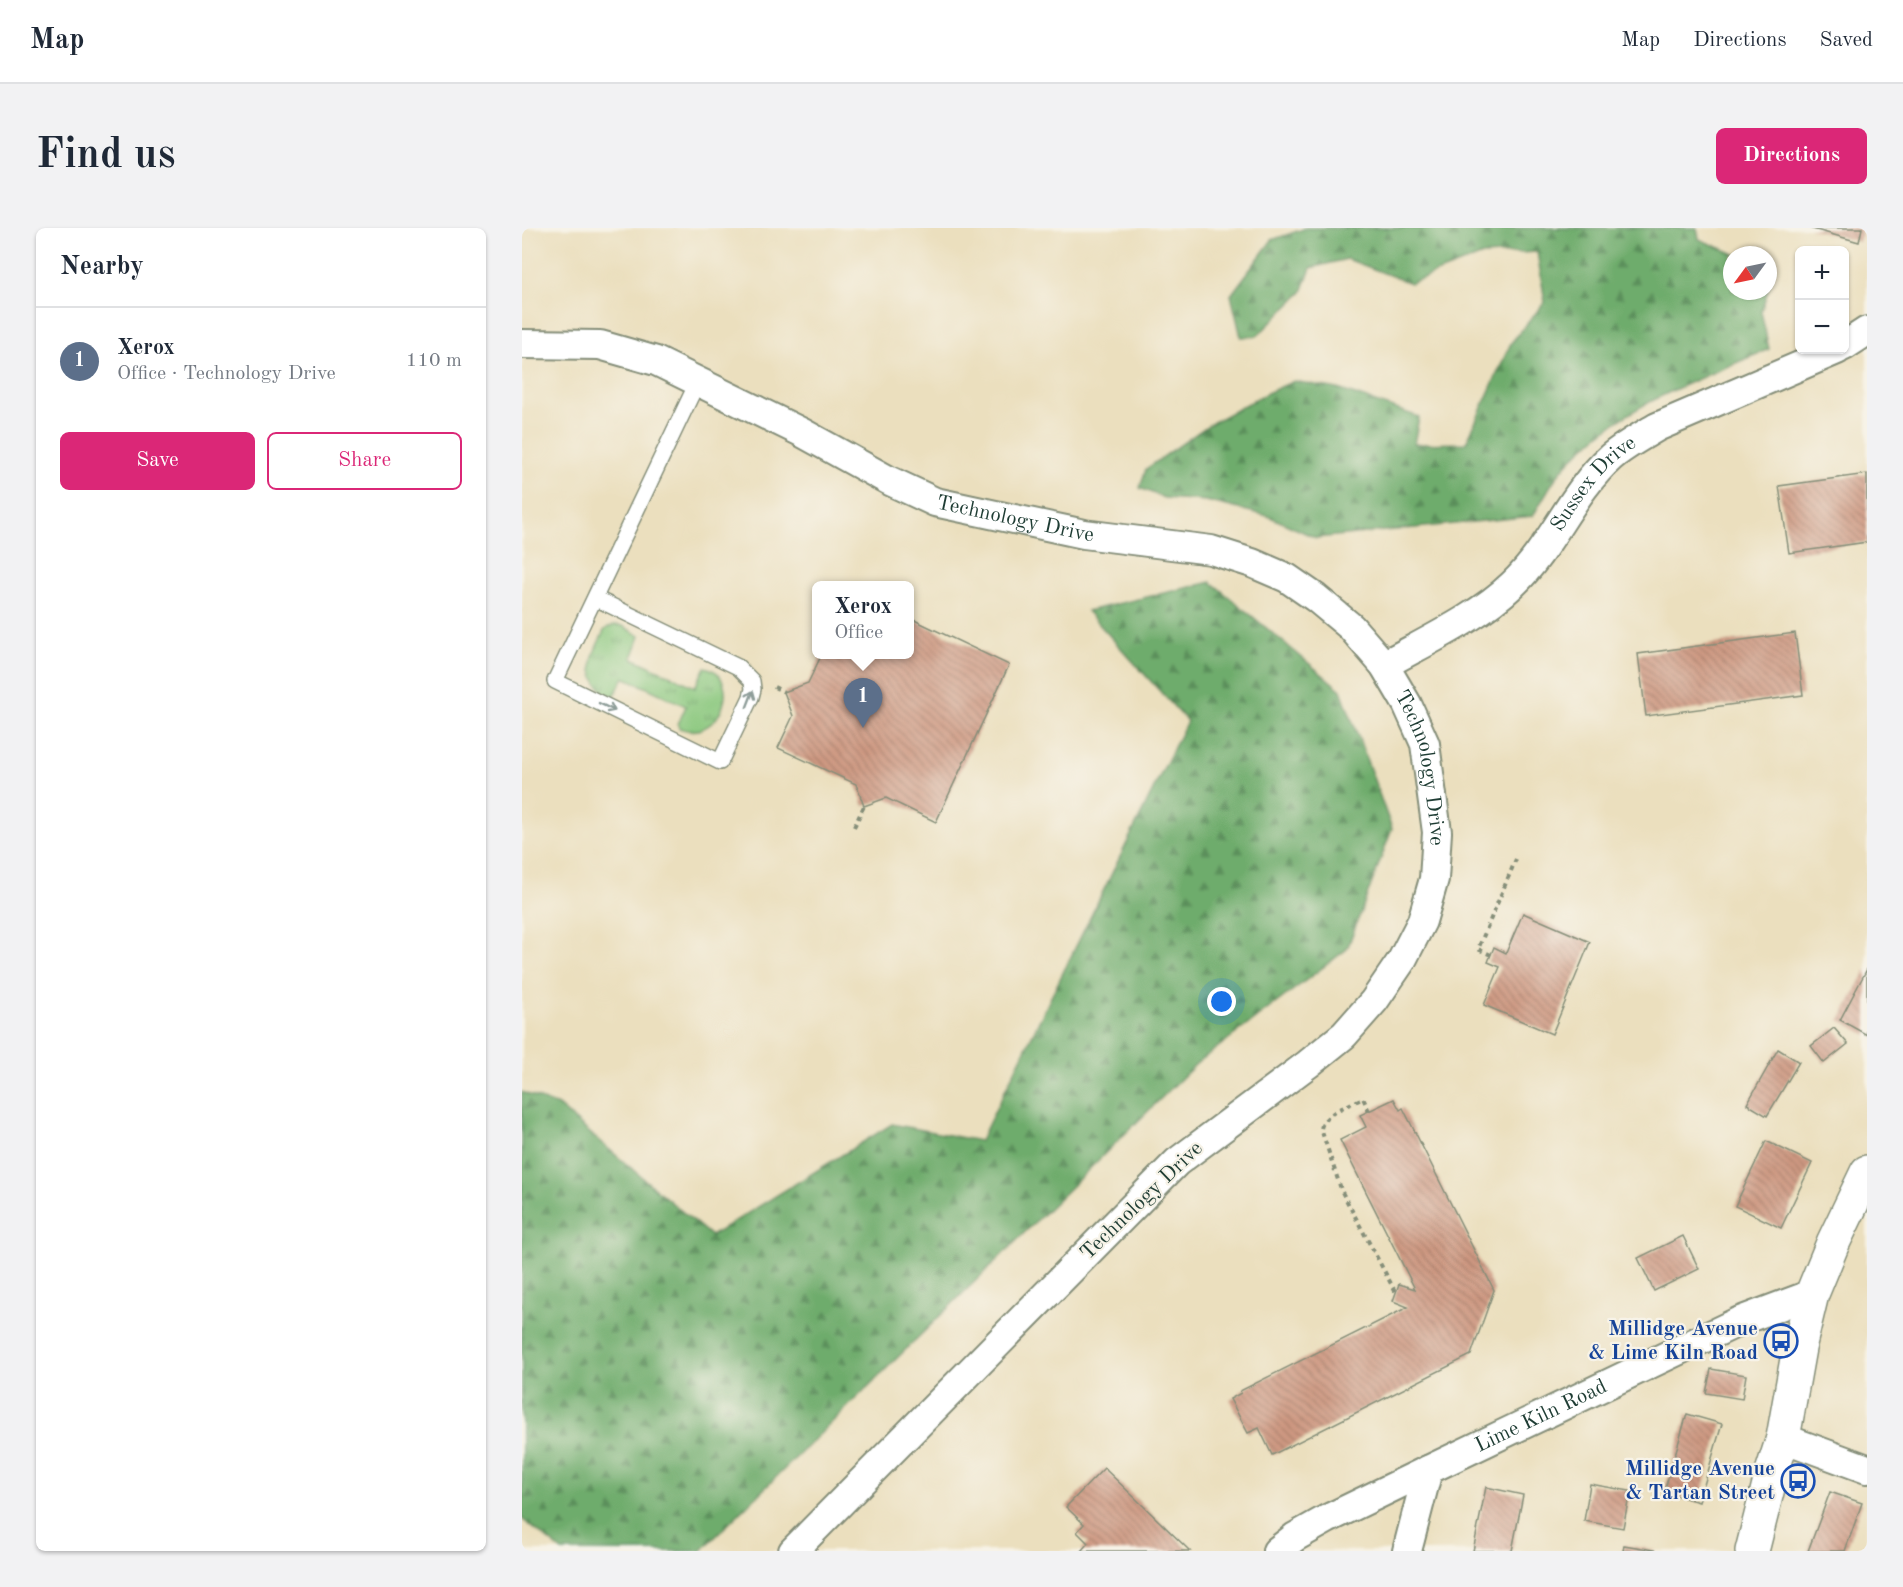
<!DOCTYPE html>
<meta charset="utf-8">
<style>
:root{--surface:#fff;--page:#f2f2f3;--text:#1f2937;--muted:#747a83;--line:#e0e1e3;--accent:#db2777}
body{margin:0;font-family:"Old Standard TT",serif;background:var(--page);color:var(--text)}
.controls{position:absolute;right:18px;top:18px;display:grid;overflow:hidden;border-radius:9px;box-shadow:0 2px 4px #0004}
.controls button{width:54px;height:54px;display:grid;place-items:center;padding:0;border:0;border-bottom:2px solid var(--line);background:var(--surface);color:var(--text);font:30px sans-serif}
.compass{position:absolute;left:1201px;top:18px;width:54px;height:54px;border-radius:50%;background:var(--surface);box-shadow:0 2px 4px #0004;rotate:237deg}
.you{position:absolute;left:700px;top:774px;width:21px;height:21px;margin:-15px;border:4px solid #fff;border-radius:50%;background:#1a73e8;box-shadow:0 0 0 9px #1a73e833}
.badge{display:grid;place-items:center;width:39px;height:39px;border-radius:50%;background:var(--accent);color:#fff;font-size:20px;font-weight:700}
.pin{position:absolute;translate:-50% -50px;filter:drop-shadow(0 2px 3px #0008)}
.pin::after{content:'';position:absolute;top:32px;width:21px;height:18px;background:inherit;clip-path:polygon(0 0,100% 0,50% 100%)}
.popup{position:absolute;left:290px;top:353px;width:102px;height:78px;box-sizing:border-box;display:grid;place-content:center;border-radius:9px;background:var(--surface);filter:drop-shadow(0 2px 4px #0005);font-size:20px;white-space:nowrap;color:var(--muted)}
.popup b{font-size:22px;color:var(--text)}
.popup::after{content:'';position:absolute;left:50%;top:100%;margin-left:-12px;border:12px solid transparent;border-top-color:var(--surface)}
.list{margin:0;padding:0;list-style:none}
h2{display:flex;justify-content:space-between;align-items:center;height:78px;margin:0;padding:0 24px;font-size:26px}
h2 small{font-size:20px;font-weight:400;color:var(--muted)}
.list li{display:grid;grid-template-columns:39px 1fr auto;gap:18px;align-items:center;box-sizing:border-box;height:108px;padding:0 24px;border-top:2px solid var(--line)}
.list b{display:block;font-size:22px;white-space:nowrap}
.list p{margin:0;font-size:20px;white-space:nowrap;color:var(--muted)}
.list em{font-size:20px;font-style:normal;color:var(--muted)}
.actions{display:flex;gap:12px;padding:18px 24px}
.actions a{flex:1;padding:14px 0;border:2px solid var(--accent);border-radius:9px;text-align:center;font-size:21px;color:var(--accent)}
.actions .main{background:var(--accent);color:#fff}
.map{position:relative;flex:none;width:1345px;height:1323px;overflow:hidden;border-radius:9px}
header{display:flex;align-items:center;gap:36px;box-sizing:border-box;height:84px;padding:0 30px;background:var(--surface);border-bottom:2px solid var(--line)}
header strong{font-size:28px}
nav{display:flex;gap:33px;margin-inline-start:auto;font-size:21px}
.intro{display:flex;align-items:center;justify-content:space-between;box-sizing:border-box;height:144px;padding:0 36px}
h1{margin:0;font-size:42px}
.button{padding:15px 27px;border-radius:9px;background:var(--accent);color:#fff;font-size:21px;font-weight:700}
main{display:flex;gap:36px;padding:0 36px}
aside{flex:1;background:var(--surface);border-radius:9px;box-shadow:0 2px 4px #0004}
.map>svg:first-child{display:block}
.grass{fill:url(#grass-tufts);stroke:#548258;stroke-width:1.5}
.forest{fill:url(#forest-firs);stroke:#467450;stroke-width:1.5}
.building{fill:url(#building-back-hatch)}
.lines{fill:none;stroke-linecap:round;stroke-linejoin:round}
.service-casing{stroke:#858e79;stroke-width:18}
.minor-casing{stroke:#858e79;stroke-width:32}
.tertiary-casing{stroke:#858e79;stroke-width:36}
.path{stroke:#858e79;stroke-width:4;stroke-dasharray:4.5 4.5;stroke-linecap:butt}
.service{stroke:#fff;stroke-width:15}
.minor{stroke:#fff;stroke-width:28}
.tertiary{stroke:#fff;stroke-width:33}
.oneway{stroke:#8f9e9a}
.labels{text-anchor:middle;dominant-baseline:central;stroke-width:4.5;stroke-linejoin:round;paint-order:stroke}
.street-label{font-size:21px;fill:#1f3d34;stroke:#f7f3e8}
.transit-label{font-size:21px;font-weight:bold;fill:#164399;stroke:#f7f3e8;text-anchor:end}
</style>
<header>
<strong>Map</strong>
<nav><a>Map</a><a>Directions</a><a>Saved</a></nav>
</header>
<div class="intro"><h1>Find us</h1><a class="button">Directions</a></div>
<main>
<aside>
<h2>Nearby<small></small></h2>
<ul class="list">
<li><span class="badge" style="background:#5c6f8a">1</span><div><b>Xerox</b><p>Office · Technology Drive</p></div><em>110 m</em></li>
</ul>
<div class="actions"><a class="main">Save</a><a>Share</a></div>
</aside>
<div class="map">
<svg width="1345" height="1323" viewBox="0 0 1345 1323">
<defs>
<pattern id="grass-tufts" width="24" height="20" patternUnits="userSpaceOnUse" patternTransform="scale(1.5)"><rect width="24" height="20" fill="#89c77d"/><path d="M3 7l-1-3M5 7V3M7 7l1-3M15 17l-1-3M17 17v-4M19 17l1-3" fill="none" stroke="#6fa367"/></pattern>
<pattern id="forest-firs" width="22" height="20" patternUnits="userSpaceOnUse" patternTransform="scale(1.5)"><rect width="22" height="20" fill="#6eac6c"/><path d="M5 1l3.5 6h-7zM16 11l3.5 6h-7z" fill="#5a8d5a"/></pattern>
<pattern id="building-back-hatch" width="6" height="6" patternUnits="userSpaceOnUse" patternTransform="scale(1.5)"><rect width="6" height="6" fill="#ce9881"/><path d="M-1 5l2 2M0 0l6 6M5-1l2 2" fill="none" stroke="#a77d6a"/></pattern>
</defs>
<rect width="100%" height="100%" fill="#f7f3e8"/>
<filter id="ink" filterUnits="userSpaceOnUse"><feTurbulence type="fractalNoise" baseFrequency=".0167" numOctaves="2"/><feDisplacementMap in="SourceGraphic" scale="12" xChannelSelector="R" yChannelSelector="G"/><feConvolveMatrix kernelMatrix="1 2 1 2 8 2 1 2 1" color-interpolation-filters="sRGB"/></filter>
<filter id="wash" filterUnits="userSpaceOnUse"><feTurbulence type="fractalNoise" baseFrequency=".008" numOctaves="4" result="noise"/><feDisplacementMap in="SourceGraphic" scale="24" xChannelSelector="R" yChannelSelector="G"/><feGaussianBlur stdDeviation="1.35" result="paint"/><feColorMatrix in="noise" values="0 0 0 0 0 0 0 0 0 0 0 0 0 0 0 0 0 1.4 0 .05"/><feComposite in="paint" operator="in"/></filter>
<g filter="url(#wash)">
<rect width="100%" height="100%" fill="#ebdfbe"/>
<path class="grass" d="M93 397 101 398 118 408 110 430 173 459 183 439C221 447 201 516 157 500L156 496 164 478 102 449 92 468 84 467C61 443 70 428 82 403L85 400Z"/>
<path class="forest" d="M784 0H1175L1177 11 1215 27H1210V63H1246V48L1250 51 1239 83 1247 121C1173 153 1099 177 1043 238 1030 252 1021 272 1011 288L794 310 746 288 684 273 642 270 618 260 624 241 688 196 745 165 772 153 816 161 897 189 892 216 944 215 989 115 1023 74 1015 24 961 27 888 55 825 31 789 40 780 64 735 108 719 109 709 67 750 12Z
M689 354 819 462 870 601 825 721 674 836 179 1323H40L0 1291V864L36 878 189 1008 370 896 458 913 665 493 565 383Z"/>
<g id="blocks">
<path class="building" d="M1287 0H1340L1337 14Z
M1345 246V314L1267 325 1257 258Z
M388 390 487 437 414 594 364 570 342 578 334 556 256 520 271 488 262 464 286 455 300 426H388Z
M1273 405 1281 467 1124 488 1116 426Z
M1001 685 1068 714 1030 806 962 777 978 739 966 734 972 719 984 725Z
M1345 741V807L1318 792Z
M1312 800 1326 816 1302 835 1289 818Z
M1256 821 1277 834 1245 888 1225 876Z
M872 871 878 882 881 880 972 1062 949 1127 750 1227 737 1200 726 1205 708 1171 719 1165 718 1163 886 1079 871 1073 877 1056 893 1061 818 912 844 899 838 887Z
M1244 913 1290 935 1259 1000 1213 978Z
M1161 1008 1177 1041 1132 1063 1116 1030Z
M1189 1141 1224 1147 1220 1171 1184 1165Z
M1165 1186 1200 1196 1177 1274 1142 1264Z
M582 1240 668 1323H559L566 1315 555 1304 562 1296 544 1279Z
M1068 1256 1108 1263 1101 1300 1062 1293Z
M964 1259 1001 1267 990 1323H951Z
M1308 1264 1340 1275 1323 1323H1286Z
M1102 1317 1132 1322 1131 1323H1101Z"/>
</g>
</g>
<g filter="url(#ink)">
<use href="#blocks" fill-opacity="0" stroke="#858e79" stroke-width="1.5"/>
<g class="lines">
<defs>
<path id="service" d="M73 370 216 439 230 453 231 461 229 469 198 534 33 453 176 153"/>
<g id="minor">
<path id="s1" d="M0 116 78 117 134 133 279 204 366 252 413 274 562 306 689 322 730 335 765 350 794 370 829 399 862 437 885 476 903 516 915 604 912 651 900 693 880 732 852 773 822 807 786 836 655 934 271 1323"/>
<path d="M1322 118 1345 103"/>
<path id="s2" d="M862 437C903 414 957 389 991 356 1030 319 1049 265 1089 229 1103 217 1120 208 1135 199L1315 122"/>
<path d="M1261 1210 1345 1241"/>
<path id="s3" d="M755 1323 773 1309 805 1291 906 1242 1218 1093 1290 1066"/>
<path d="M885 1323 906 1242"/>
</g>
<path id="tertiary" d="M1230 1323 1250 1244 1261 1210 1277 1120 1290 1066 1311 1015 1345 944"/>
</defs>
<use href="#service" class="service-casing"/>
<use href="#minor" class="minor-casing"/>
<use href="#tertiary" class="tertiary-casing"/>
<path class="path" d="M252 459 262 464
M332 599 342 578
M969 727 956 721 994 631
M847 883 841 870C828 877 801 885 799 901L820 964 874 1065"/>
<use href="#service" class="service"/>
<use href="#minor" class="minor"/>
<use href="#tertiary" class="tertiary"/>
</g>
<defs><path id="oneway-shaft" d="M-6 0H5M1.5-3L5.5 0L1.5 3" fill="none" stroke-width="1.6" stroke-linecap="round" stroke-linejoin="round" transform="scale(1.5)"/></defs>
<g class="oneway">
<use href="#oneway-shaft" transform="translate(228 471) rotate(-69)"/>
<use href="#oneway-shaft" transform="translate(85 479) rotate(26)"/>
</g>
</g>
<defs>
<symbol id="bus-ring" viewBox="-11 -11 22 22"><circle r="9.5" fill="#f7f3e8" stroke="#1a4fb4" stroke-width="1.5"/><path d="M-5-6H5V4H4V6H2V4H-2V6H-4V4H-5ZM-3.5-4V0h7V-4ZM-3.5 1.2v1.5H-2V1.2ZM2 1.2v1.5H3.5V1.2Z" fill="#1a4fb4"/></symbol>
</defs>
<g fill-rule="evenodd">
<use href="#bus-ring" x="1240" y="1094" width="38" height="38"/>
<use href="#bus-ring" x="1257" y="1234" width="38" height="38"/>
</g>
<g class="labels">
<g class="street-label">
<text stroke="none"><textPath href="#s2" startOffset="282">Sussex Drive</textPath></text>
<text stroke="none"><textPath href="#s1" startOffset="531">Technology Drive</textPath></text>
<text stroke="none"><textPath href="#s1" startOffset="1053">Technology Drive</textPath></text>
<text transform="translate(620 973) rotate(-44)">Technology Drive</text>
<text stroke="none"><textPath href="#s3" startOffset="297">Lime Kiln Road</textPath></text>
</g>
<g class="transit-label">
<text x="1236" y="1101">Millidge Avenue<tspan x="1236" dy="24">&amp; Lime Kiln Road</tspan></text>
<text x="1253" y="1241">Millidge Avenue<tspan x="1253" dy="24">&amp; Tartan Street</tspan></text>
</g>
</g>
</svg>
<div class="controls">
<button>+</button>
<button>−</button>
</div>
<svg class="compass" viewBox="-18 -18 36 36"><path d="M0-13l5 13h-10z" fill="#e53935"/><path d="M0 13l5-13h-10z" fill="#747a83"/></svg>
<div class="you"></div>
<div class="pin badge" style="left:341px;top:500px;background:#5c6f8a">1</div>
<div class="popup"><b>Xerox</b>Office</div>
</div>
</main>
